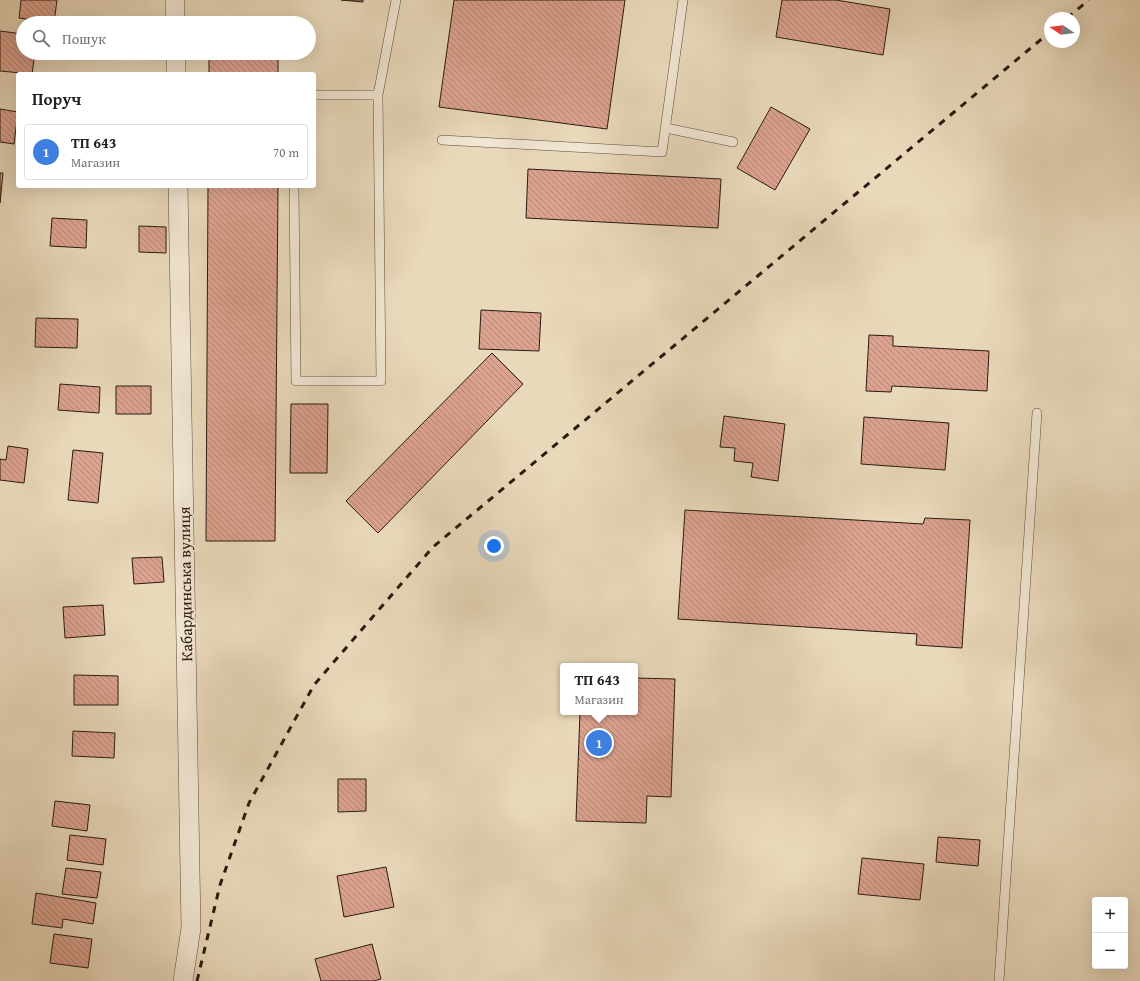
<!DOCTYPE html>
<html lang="uk">
<meta charset="utf-8">
<style>
:root{--surface:#fff;--page:#f6f6f6;--text:#222;--muted:#767676;--line:#e0e0e0;--accent:#8f2418}
body{margin:0;font-family:"Gentium Book Plus",serif;background:var(--page);color:var(--text)}
.controls{position:absolute;right:12px;bottom:12px;display:grid;overflow:hidden;border-radius:4px;box-shadow:0 4px 16px #0002}
.controls button{width:36px;height:36px;display:grid;place-items:center;padding:0;border:0;border-bottom:1px solid var(--line);background:var(--surface);color:var(--text);font:20px sans-serif}
.compass{position:absolute;left:1044px;top:12px;width:36px;height:36px;border-radius:50%;background:var(--surface);box-shadow:0 4px 16px #0002;rotate:283deg}
.you{position:absolute;left:494px;top:546px;width:14px;height:14px;margin:-10px;border:3px solid #fff;border-radius:50%;background:#1a73e8;box-shadow:0 0 0 6px #1a73e833}
.badge{display:grid;place-items:center;width:26px;height:26px;border-radius:50%;background:var(--accent);color:#fff;font-size:13px;font-weight:700}
.pin{position:absolute;translate:-50% -50%;border:2px solid #fff;box-shadow:0 1px 4px #0006}
.popup{position:absolute;left:560px;top:663px;width:78px;height:52px;box-sizing:border-box;display:grid;place-content:center;border-radius:4px;background:var(--surface);filter:drop-shadow(0 1px 3px #0005);font-size:13px;white-space:nowrap;color:var(--muted)}
.popup b{font-size:15px;color:var(--text)}
.popup::after{content:'';position:absolute;left:50%;top:100%;margin-left:-8px;border:8px solid transparent;border-top-color:var(--surface)}
.list{margin:0;padding:0;list-style:none}
h2{display:flex;justify-content:space-between;align-items:center;height:52px;margin:0;padding:0 16px;font-size:17px}
h2 small{font-size:13px;font-weight:400;color:var(--muted)}
.list li{display:grid;grid-template-columns:26px 1fr auto;gap:12px;align-items:center;box-sizing:border-box;height:56px;margin:0 8px 8px;padding:0 8px;border:1px solid var(--line);border-radius:4px}
.list b{display:block;font-size:15px;white-space:nowrap}
.list p{margin:0;font-size:13px;white-space:nowrap;color:var(--muted)}
.list em{font-size:13px;font-style:normal;color:var(--muted)}
.icon{flex:none;width:22px;height:22px;fill:none;stroke:currentColor;stroke-width:2;stroke-linecap:round;stroke-linejoin:round}
.map{position:relative;flex:none;width:1140px;height:981px;overflow:hidden}
.search{position:absolute;background:var(--surface);box-shadow:0 4px 16px #0002;left:16px;top:16px;width:300px;height:44px;display:flex;align-items:center;gap:10px;box-sizing:border-box;padding:0 14px;border-radius:22px;color:var(--muted);font-size:15px}
.panel{position:absolute;background:var(--surface);box-shadow:0 4px 16px #0002;left:16px;top:72px;width:300px;height:116px;border-radius:4px}
.map>svg:first-child{display:block}
.building{fill:url(#building-back-hatch);stroke:#2b1a11}
.lines{fill:none;stroke-linecap:round;stroke-linejoin:round}
.service-casing{stroke:#5a4a3c;stroke-width:10}
.minor-casing{stroke:#5a4a3c;stroke-width:20}
.service{stroke:#f1e6d3;stroke-width:9}
.minor{stroke:#f1e6d3;stroke-width:19}
.rail{stroke:#2b1a11;stroke-width:3;stroke-dasharray:7 7;stroke-linecap:butt}
.labels{text-anchor:middle;dominant-baseline:central;stroke-width:3;stroke-linejoin:round;paint-order:stroke}
.street-label{font-size:16px;fill:#2b1a11;stroke:#f1e6d3}
</style>
<div class="map">
<svg width="1140" height="981" viewBox="0 0 1140 981">
<defs>
<pattern id="building-back-hatch" width="6" height="6" patternUnits="userSpaceOnUse"><rect width="6" height="6" fill="#dca390"/><path d="M-1 5l2 2M0 0l6 6M5-1l2 2" fill="none" stroke="#b38474"/></pattern>
</defs>
<rect width="100%" height="100%" fill="#e9d9bb"/>
<filter id="stains"><feTurbulence type="fractalNoise" baseFrequency=".005" numOctaves="4"/><feColorMatrix values="0 0 0 0 .2 0 0 0 0 .09 0 0 0 0 .02 0 0 0 .5 -.17"/></filter>
<radialGradient id="worn" r=".72"><stop offset=".6" stop-color="#630" stop-opacity="0"/><stop offset="1" stop-color="#630" stop-opacity=".3"/></radialGradient>
<path class="building" d="M21 0H57L54 23 19 18Z
M341 0H363V2Z
M454 0H625L607 129 439 107Z
M782 0H836L890 9 883 55 776 37Z
M0 31 23 34V53H35L32 74 0 71Z
M209 53H278V74H209Z
M771 107 810 129 775 190 737 168Z
M0 109 18 112 14 144 0 142Z
M528 169 721 179 718 228 526 218Z
M0 173H3L0 203Z
M208 186H278L275 541H206Z
M52 218 87 220 86 248 50 246Z
M139 226 166 227V253L139 252Z
M481 310 541 313 539 351 479 349Z
M36 318 78 319 77 348 35 347Z
M869 335 893 336V346L989 351 987 391 892 386 891 392 866 391Z
M492 353 523 384 378 533 346 501Z
M60 384 100 387 99 413 58 410Z
M116 386H151V414H116Z
M291 404H328L327 473H290Z
M724 416 785 424 778 481 751 477 753 463 734 461 735 448 720 447Z
M864 417 949 423 945 470 861 464Z
M8 446 28 449 24 483 0 480V459L6 460Z
M73 450 103 453 98 503 68 500Z
M685 510 923 524 925 518 970 520 962 648 916 645 917 634 678 619Z
M162 557 164 582 134 584 132 558Z
M103 605 105 635 65 638 63 607Z
M74 675 118 676V705H74Z
M635 678 675 679 671 797 647 796 646 823 576 821 580 712H635Z
M73 731 115 733 114 758 72 756Z
M338 779H366V811L338 812Z
M55 801 90 805 87 831 52 826Z
M70 835 106 839 103 865 67 860Z
M938 837 980 840 978 866 936 862Z
M862 858 924 864 920 900 858 894Z
M386 867 394 907 344 917 337 876Z
M66 868 101 872 97 898 62 894Z
M36 893 96 903 93 924 63 919 62 928 32 924Z
M54 934 92 939 88 968 50 963Z
M372 944 381 979 374 981H321L315 959Z"/>
<g class="lines">
<defs>
<path id="service" d="M314 95H378
M666 128 733 142
M442 140 662 152 683 0
M294 186 296 381H381L378 95 396 0
M999 981 1037 413"/>
<path id="minor" d="M175 0V23
M176 53V74
M178 186 191 928 183 981"/>
</defs>
<use href="#service" class="service-casing"/>
<use href="#minor" class="minor-casing"/>
<use href="#service" class="service"/>
<use href="#minor" class="minor"/>
<path class="rail" d="M1067 18 1089 0
M197 981 220 885 249 803 314 685 433 547 1050 32"/>
</g>
<g class="labels">
<g class="street-label">
<text transform="translate(185 584) rotate(-91)">Кабардинська вулиця</text>
</g>
</g>
<rect width="100%" height="100%" filter="url(#stains)"/>
<rect width="100%" height="100%" fill="url(#worn)"/>
</svg>
<div class="controls">
<button>+</button>
<button>−</button>
</div>
<svg class="compass" viewBox="-18 -18 36 36"><path d="M0-13l5 13h-10z" fill="#e53935"/><path d="M0 13l5-13h-10z" fill="#767676"/></svg>
<div class="you"></div>
<div class="pin badge" style="left:599px;top:743px;background:#3f7fe0">1</div>
<div class="popup"><b>ТП 643</b>Магазин</div>
<div class="search"><svg class="icon" aria-label="search" viewBox="0 0 24 24"><circle cx="10" cy="10" r="6"/><path d="M15 15l6 6"/></svg>Пошук</div>
<section class="panel">
<h2>Поруч<small></small></h2>
<ul class="list">
<li><span class="badge" style="background:#3f7fe0">1</span><div><b>ТП 643</b><p>Магазин</p></div><em>70 m</em></li>
</ul>
</section>
</div>
